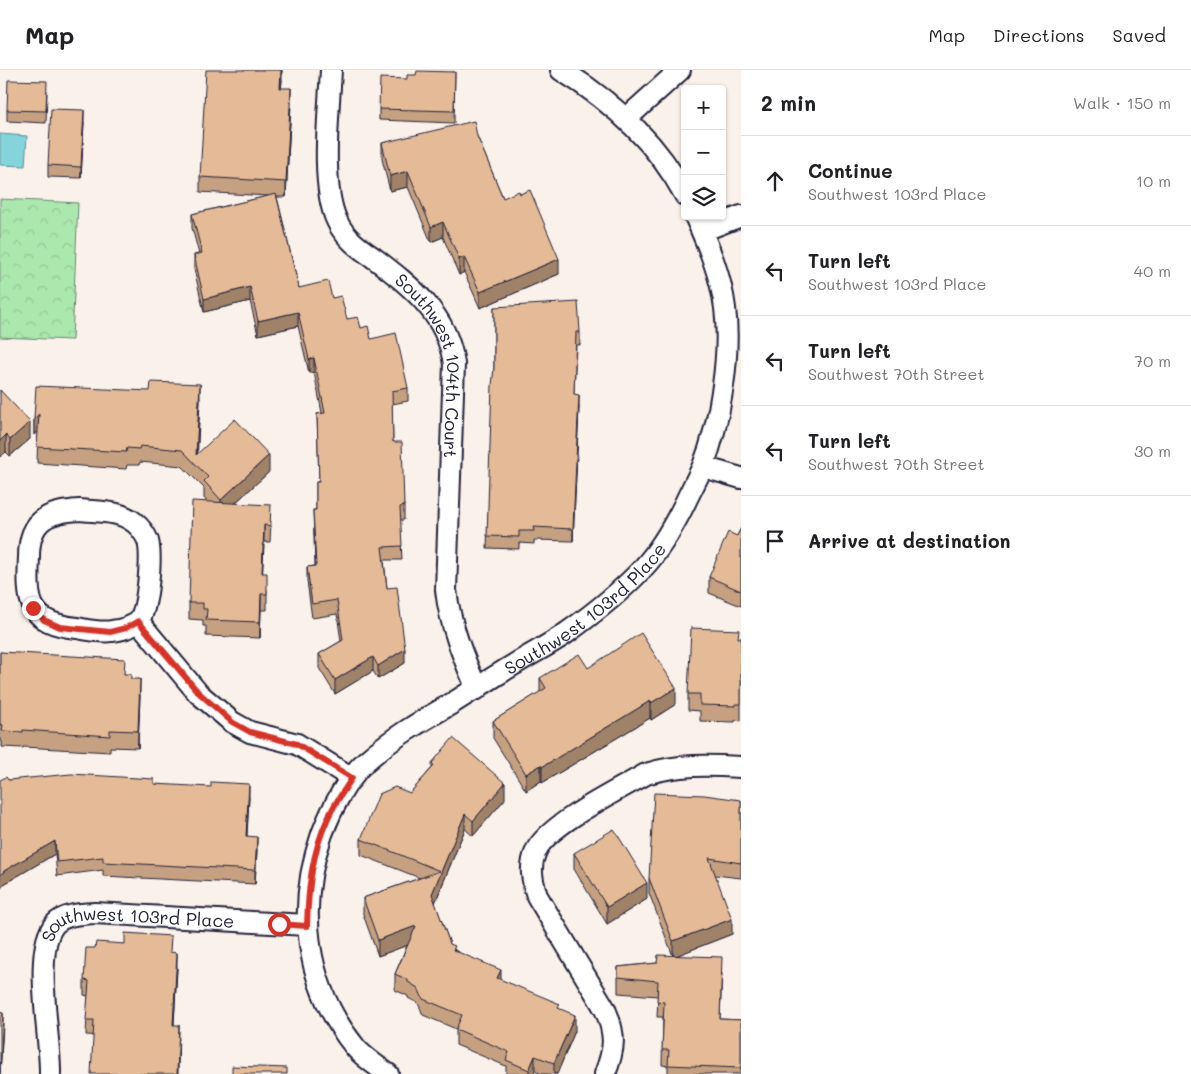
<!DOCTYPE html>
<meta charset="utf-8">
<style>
:root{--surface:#fff;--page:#f6f6f6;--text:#202124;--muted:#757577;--line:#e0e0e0}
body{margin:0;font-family:Mali,sans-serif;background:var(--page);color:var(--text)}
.controls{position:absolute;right:15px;top:15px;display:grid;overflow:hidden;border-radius:5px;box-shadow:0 1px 4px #0004}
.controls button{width:45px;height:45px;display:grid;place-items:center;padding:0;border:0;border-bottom:1px solid var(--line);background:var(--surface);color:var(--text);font:25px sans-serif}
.stop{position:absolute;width:15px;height:15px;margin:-11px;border:4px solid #d93025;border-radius:50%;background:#fff}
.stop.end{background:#d93025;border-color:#fff;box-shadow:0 1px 5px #0008}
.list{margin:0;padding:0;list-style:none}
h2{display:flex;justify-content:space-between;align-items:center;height:65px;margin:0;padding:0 20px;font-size:21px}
h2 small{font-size:16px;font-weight:400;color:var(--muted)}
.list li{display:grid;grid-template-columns:32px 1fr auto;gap:15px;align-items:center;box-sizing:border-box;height:90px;padding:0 20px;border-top:1px solid var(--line)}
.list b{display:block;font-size:19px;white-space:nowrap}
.list p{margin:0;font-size:16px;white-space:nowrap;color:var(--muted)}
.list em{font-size:16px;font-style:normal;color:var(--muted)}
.icon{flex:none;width:28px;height:28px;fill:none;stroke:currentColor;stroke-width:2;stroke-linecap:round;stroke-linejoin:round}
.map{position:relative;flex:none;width:741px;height:1004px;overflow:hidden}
header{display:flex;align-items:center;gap:30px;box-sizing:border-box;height:70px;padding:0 25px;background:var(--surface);border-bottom:1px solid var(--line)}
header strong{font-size:24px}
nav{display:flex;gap:28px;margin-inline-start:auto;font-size:18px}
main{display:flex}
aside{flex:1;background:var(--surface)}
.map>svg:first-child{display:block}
.park{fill:url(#park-crowns);stroke:#668574}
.water{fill:#83d4db;stroke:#5c8d9b}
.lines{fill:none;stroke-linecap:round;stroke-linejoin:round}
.street-casing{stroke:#22223b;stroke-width:24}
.street{stroke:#fff;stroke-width:20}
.wall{fill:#c5a081;stroke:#22223b}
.shaded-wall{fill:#a08269;stroke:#22223b}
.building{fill:#e5ba96;stroke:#22223b}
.route{stroke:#d93025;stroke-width:6}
.labels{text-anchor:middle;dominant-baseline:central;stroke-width:4.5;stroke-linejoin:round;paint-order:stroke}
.street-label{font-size:18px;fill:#22223b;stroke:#fff}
</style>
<header>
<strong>Map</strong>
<nav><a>Map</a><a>Directions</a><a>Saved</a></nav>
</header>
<main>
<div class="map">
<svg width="741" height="1004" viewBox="0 0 741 1004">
<defs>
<pattern id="park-crowns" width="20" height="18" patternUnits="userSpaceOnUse" patternTransform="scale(1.25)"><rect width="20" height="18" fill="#abe8ad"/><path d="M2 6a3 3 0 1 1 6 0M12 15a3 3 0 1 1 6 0" fill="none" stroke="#93c796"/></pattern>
</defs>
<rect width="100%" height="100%" fill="#faf1ea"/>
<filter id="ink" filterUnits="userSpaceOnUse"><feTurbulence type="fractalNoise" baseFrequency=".02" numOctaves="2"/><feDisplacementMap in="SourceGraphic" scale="10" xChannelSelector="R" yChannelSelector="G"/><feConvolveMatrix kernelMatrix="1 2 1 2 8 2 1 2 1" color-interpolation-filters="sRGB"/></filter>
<g filter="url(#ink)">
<path class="park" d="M0 129 78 133 72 270 0 267Z"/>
<path class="water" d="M0 64 27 66 25 96 0 95Z"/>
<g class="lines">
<defs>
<g id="street">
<path id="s1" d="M331 0C329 41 320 115 337 151 345 168 359 178 374 188 412 217 447 244 454 294L446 520C450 555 463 587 477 619"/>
<path d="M561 0C613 32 656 71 685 125"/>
<path d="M627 48 680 0"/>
<path d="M702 161 741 146"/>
<path d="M703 397 741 408"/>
<path d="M80 440C98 442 120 440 135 453 140 457 146 465 148 471 152 486 148 538 139 550 134 557 120 560 112 561 101 563 88 560 77 558 27 553 27 531 29 487 29 474 32 457 44 449 54 442 68 441 80 440Z"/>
<path d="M138 551 198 623 232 652 250 662 297 674 352 708"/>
<path id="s2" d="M50 1004C51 969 32 879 55 854 65 844 82 844 95 843L307 855"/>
<path id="s3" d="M388 1004C377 996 363 987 355 977 305 915 296 838 322 764 331 740 347 708 366 691 392 668 421 651 451 634 472 621 493 607 515 594 531 584 549 575 565 564 593 544 620 523 643 498 660 480 673 457 684 435 690 422 697 409 703 396 720 353 731 284 725 238 721 206 708 175 695 146"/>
<path d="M605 1004C615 978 616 965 605 939L537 826C532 810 529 796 536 781 547 755 620 719 646 704 678 694 708 695 741 697"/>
</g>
</defs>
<use href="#street" class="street-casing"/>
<use href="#street" class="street"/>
</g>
<path class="wall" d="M455 2 454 53 379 50V39L407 9 416 5Z
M282 10 281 18 291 33 286 127H277L299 218 332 228 347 249 361 258 371 269 408 318V331L392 334 393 372 404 436V450H400L402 490H384L387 518 405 593 378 609 373 601 335 624 319 598V584L341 571 337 544 312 548 307 511V497L315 496 313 440H316V412H319L317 344 322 343 314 302 309 303 298 256 258 265 250 231 204 242 194 199V185L199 184 192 158V144L268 126 200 122V107Z
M47 23 46 53 7 51V40Z
M84 52 81 108 48 107V95Z
M477 66 503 128 559 204 480 238 464 202 459 205 443 167 431 172 408 117 390 121 382 89V73Z
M494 237 580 262V275H576L574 324 579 337 573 471 534 470V474L519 473V479L487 478 494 298Z
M0 320 30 369 10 386 6 382Z
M200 330 197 384 269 402 235 433 271 451 270 472H264L262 503 267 520V540H261L260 568 206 566V556H203V550L189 549V533L207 432 204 428V418L182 396 140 392 139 395H127L126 399 37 393 38 362 34 365V349Z
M741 458V536L709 523V507L737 466Z
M739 568H741V651L735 650V652L700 651V641L688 640V624Z
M0 582 125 604 131 609 140 625 138 678 110 677V682L23 677V678L2 677V671H0Z
M588 598 676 634 651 650 650 648 542 713 541 711 526 721 493 668V651L540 622V608Z
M432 693 505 729 473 766 465 759 435 833 450 874 455 880 501 910 560 939 575 961 557 1004H542L535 1001 534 1004H506V996L456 975V959L423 945 418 933 408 928V926L395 920V904L407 875 378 886 363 844V828L420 808 361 785V769L410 723 432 698Z
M8 710 154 714 249 727 247 766 257 780 255 814 103 806V800L57 806 55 784 4 814Z
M741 730V808L715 805 732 864 675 886 722 903 720 949 741 950V1004H668V996L662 995 663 947H657L658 926 618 923V897L657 893 673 886 649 823V808Z
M574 783 647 829 607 854 574 799Z
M171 882 177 898 174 955 179 970 86 965 88 926 84 925V910Z"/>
<path class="shaded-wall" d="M282 0V10L280 33V18Z
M291 18V33L286 127V112Z
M84 40V52L81 108V97Z
M408 101V117L390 121V106Z
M443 152V167L431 172V157Z
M464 187V202L459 205V189Z
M559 189V204L480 238V222Z
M250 217V231L204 242V229Z
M298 242V256L258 265V251Z
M314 288V302L309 303V289Z
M200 314V330L197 395 196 385Z
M579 325V337L573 471V459Z
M39 344V361L34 365V349Z
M30 352V369L10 386V370Z
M6 365V382L0 387V371Z
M269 385V402L221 446V430Z
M264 455V472L262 519V503Z
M261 524V540L260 568V552Z
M405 579V593L378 609V596Z
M373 587V601L335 624V610Z
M140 609V625L138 678V661Z
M676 618V634L651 650V633Z
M650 631V648L542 713V697Z
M541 695V711L526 721V704Z
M505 713V729L473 766V751Z
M249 714V727L246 780V766Z
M465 744V759L432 840V824Z
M257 767V780L255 814V800Z
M55 771V784L4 814 0 820V806L4 801Z
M647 813V829L607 854V837Z
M732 849V864L673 887V871Z
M416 856V872L378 886V870Z
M177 883V898L173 970V955Z
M501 900V915L497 908Z
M3 943V956L0 1004Z
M575 945V961L557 1004H554V993Z
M179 955 178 1004H177Z
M535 986V1001L534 1004H529V1000Z"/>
<path class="building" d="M206 0H281L280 18H291L286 112 200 107Z
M417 1 455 2 454 41 379 39 380 8 407 9V5H416Z
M8 10 47 11 46 41 7 40Z
M51 39 84 40 81 97 48 95Z
M474 51 477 66 503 128 519 121 520 124 530 120 559 189 480 222 464 187 459 189 443 152 431 157 408 101 390 106 382 73Z
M276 124 299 218 328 211 332 228 341 226 347 249 358 247 361 258 368 256 371 269 396 263 408 318 392 321 393 372H402L404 436 400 437 402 476 382 477 387 518 397 517 405 579 378 596 373 587 335 610 319 584 343 570 337 530 312 534 307 497 316 496 313 440H316V412H319L317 344 325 343 314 288 309 289 298 242 258 251 250 217 204 229 194 185 202 183 192 144Z
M578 232 580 262H576L574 324 579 325 573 459 533 457 534 461H519V467L487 466 492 315 494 298V237Z
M151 312 200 314 196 385 235 349 269 385 221 430 204 411 208 407 182 380 140 376 139 379 127 378 126 382 37 377 39 344 34 349 36 316 150 321Z
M0 320 30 352 10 370 6 365 0 371Z
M192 431 271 435 270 456 264 455 262 503H267V524H261L260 552 206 550 207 539H203V533H189Z
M741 458V521L709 507 728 462 737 466Z
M691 558 739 560 738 568H741V634H735V636L700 635V624H688Z
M641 563 676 618 651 633 650 631 542 697 541 695 526 704 493 651 546 618 540 608 579 584 588 598Z
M0 582 125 589 124 604H131V609H140L138 661 110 660V666L23 660V662L2 661 3 655 0 654Z
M453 668 505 713 473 751 465 744 432 824 450 874 455 876 453 880 501 900 497 908 560 934 558 938 575 945 554 993 535 986 529 1000 506 990 509 982 456 959 462 945 423 929 418 918 408 912V910L395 904 416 856 378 870 363 828 440 801 361 769 379 724 395 717 410 723 434 696 432 693Z
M71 704 154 709V714L211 717V712L249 714 246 766 257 767 255 800 103 792V787L57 792 55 771 4 801 0 806V710L6 707 8 710Z
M654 723 704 725 741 730V793L709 788 732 849 673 871 649 808Z
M614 759 647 813 607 837 574 783Z
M125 863 171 866 170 882 177 883 173 955H179L177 1004H91L94 950H86L89 911 84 910 86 878H95L96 872 125 874Z
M658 885 722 887 720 949 741 950V998L668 995 669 980H662L664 932 657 931 658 911 618 907V897L657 893Z
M0 942 3 943 0 1004Z
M232 996 287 998V1004H232Z"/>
</g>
<g class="lines" filter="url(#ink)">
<path class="route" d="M33 538 44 550 60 557 110 562 126 558 138 551 198 622 232 652 250 662 297 674 352 708C344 721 334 734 328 748 312 782 308 819 307 856L279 854"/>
</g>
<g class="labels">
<g class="street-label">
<text stroke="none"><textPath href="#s1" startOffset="336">Southwest 104th Court</textPath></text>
<text stroke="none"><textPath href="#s3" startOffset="622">Southwest 103rd Place</textPath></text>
<text stroke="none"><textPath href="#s2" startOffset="234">Southwest 103rd Place</textPath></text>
</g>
</g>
</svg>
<div class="controls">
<button>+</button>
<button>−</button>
<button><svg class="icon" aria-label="layers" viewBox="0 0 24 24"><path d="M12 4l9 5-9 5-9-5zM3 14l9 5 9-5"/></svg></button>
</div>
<div class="stop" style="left:279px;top:854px"></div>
<div class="stop end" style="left:33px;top:538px"></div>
</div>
<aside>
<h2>2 min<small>Walk · 150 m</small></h2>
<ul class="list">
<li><svg class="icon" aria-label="ahead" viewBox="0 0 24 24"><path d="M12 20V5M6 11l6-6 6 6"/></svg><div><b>Continue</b><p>Southwest 103rd Place</p></div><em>10 m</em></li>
<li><svg class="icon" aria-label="left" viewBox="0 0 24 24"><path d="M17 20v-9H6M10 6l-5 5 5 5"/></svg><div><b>Turn left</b><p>Southwest 103rd Place</p></div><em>40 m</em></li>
<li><svg class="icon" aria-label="left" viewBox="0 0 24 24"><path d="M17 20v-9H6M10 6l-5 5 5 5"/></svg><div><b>Turn left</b><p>Southwest 70th Street</p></div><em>70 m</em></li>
<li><svg class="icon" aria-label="left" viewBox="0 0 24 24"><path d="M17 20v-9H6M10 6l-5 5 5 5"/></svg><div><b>Turn left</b><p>Southwest 70th Street</p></div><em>30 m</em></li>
<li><svg class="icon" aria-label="arrive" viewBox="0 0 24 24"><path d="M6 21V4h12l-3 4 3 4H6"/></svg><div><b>Arrive at destination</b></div></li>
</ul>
</aside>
</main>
